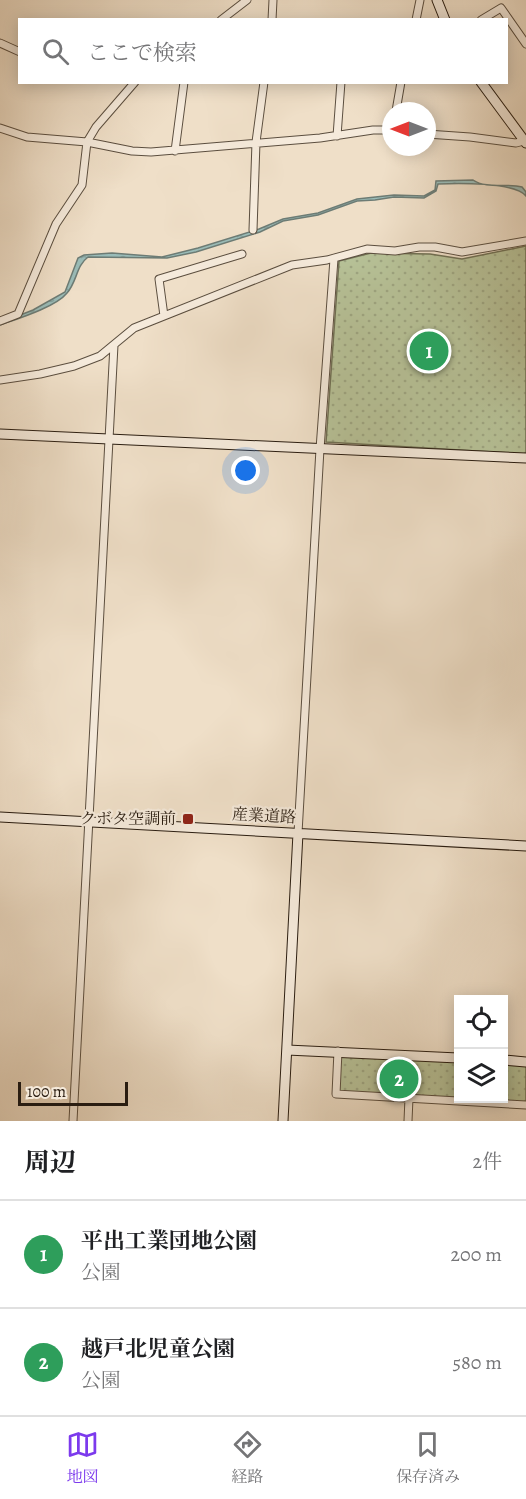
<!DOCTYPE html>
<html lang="ja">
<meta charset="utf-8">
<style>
:root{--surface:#fff;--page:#f6f6f6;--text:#202124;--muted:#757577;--line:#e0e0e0;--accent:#7c3aed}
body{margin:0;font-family:Alegreya,"Noto Serif JP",serif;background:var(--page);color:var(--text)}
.controls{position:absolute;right:18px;bottom:18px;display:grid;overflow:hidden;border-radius:0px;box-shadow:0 3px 15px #0003}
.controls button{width:54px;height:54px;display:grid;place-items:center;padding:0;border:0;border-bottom:2px solid var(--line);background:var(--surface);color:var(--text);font:30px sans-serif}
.compass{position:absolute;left:382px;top:102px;width:54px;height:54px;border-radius:50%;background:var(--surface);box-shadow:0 3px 15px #0003;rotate:270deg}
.scale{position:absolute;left:18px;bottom:15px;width:110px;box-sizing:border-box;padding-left:6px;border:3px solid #2a1d11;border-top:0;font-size:16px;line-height:21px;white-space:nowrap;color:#2a1d11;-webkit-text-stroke:4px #f5eadb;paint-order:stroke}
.you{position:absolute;left:246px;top:471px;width:21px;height:21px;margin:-15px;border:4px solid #fff;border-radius:50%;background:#1a73e8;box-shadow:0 0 0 9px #1a73e833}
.badge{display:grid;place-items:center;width:39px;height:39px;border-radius:50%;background:var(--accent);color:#fff;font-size:20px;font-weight:700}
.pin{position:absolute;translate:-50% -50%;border:3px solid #fff;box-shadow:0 2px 6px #0006}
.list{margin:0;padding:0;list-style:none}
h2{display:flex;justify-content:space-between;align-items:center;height:78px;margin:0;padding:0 24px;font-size:26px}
h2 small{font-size:20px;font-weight:400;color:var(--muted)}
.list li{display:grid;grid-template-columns:39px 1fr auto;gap:18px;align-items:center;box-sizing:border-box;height:108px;padding:0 24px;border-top:2px solid var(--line)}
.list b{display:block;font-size:22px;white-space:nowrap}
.list p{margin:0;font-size:20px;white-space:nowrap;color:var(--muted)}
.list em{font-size:20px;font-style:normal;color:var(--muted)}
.icon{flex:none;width:33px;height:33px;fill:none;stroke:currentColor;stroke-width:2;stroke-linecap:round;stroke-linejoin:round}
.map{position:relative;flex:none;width:526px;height:1121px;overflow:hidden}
.search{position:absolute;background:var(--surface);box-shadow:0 3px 15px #0003;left:18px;right:18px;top:18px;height:66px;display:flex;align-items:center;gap:15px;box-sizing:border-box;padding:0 21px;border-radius:0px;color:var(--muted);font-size:22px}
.sheet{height:294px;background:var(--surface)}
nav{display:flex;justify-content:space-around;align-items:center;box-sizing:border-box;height:84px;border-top:2px solid var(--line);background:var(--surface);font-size:16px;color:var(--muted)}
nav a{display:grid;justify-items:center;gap:3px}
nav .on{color:var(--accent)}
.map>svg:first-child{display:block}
.grass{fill:url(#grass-dots);stroke:#707054;stroke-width:1.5}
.water{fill:url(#water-ripples);stroke:#6d7c75;stroke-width:1.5}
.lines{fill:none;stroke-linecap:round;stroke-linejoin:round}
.street-casing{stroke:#5b4e3f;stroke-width:9}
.secondary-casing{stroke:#2a1d11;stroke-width:11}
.street{stroke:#f5eadb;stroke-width:7}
.secondary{stroke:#f5eadb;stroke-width:9}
.poi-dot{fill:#8f2418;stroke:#f5eadb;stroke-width:2}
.labels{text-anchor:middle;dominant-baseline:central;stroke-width:4.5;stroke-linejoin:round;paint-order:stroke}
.street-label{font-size:16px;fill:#2a1d11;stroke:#f5eadb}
.poi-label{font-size:16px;fill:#2a1d11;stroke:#f5eadb;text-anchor:end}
</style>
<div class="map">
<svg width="526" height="1121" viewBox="0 0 526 1121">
<defs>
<pattern id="grass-dots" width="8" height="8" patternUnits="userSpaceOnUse" patternTransform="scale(1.5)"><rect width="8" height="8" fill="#b7c298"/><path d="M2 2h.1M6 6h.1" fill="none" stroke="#9ea682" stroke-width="1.8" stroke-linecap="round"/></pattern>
<pattern id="water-ripples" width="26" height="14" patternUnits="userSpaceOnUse" patternTransform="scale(1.5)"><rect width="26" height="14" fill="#9abcb8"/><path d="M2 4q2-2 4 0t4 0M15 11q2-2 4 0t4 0" fill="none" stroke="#85a19d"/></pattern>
</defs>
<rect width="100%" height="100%" fill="#efdfc8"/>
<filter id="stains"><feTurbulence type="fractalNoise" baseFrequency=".00333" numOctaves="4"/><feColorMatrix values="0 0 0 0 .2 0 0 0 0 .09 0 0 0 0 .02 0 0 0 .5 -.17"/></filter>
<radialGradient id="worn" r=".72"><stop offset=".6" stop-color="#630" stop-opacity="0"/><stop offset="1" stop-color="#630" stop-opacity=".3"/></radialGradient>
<path class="grass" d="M526 246V454L326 442 339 261 371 253 430 254 462 259Z
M340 1056 458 1062V1098H504V1064L526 1066V1103L338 1093Z"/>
<path class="water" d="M473 180C486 189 507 183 522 187L526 192V196C515 182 456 183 438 184L436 191 424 198 394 197 375 200 357 201 318 215 283 221 260 232 196 252 167 258 88 257C76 266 77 282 67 293 56 307 17 319 0 325V323L33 310 65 292 78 258 84 255 112 253 162 257 198 248 259 229 283 219 318 213 357 199 394 195 424 196 435 190 436 181Z"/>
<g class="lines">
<defs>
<path id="street" d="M221 20 247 0
M272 20 273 0
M416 20 420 0
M481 20 501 8 526 44
M0 43 20 52
M396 111 401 82
M0 128 27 137 87 142 132 151 151 152 320 138 373 130H391
M427 134 470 137 516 143 524 141
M337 136 341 82
M175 151 184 82
M253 230 256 142 264 82
M164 316 159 279 242 254
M0 321 18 314 56 224 82 185 87 142 96 127 135 82
M0 380 40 374 74 366 100 356 134 328 292 265 327 260 367 249 395 251 419 247H435L462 252 526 241
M298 833 320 449 334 259
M338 1051 336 1094 526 1105
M73 1121 114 345
M408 1121 409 1098"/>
<path id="secondary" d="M437 0 445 20
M481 82 526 143
M0 434 526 458
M0 817 526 846
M287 1050 458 1058
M504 1060 526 1062
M283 1121 298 833"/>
</defs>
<use href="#street" class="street-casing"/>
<use href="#secondary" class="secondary-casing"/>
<use href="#street" class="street"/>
<use href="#secondary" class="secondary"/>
</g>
<rect class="poi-dot" x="182" y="813" width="12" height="12" rx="3"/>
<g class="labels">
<g class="street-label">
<text transform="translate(264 816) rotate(3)">産業道路</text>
</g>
<g class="poi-label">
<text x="176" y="819">クボタ空調前</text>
</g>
</g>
<rect width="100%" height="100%" filter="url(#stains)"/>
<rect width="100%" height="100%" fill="url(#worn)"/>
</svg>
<div class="controls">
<button><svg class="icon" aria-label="locate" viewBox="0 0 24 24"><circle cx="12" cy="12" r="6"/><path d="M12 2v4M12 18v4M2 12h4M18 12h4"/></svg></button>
<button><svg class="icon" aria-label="layers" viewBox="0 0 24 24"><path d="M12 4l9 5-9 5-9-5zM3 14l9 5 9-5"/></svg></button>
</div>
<svg class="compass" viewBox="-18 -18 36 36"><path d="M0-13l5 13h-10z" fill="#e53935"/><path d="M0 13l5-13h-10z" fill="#757577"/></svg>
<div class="scale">100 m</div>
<div class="you"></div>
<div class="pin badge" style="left:429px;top:351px;background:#2e9e5b">1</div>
<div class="pin badge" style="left:399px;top:1079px;background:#2e9e5b">2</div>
<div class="search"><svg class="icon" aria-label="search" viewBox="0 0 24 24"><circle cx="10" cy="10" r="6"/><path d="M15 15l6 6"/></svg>ここで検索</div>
</div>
<section class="sheet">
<h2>周辺<small>2件</small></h2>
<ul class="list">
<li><span class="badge" style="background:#2e9e5b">1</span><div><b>平出工業団地公園</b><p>公園</p></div><em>200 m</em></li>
<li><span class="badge" style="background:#2e9e5b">2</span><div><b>越戸北児童公園</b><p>公園</p></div><em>580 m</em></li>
</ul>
</section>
<nav>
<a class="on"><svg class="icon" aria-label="map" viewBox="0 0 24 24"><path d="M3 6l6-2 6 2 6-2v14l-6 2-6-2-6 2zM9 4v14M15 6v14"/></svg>地図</a>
<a><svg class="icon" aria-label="directions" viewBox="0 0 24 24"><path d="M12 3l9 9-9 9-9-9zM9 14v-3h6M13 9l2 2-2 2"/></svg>経路</a>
<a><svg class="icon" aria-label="saved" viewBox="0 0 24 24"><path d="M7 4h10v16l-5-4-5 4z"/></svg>保存済み</a>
</nav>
